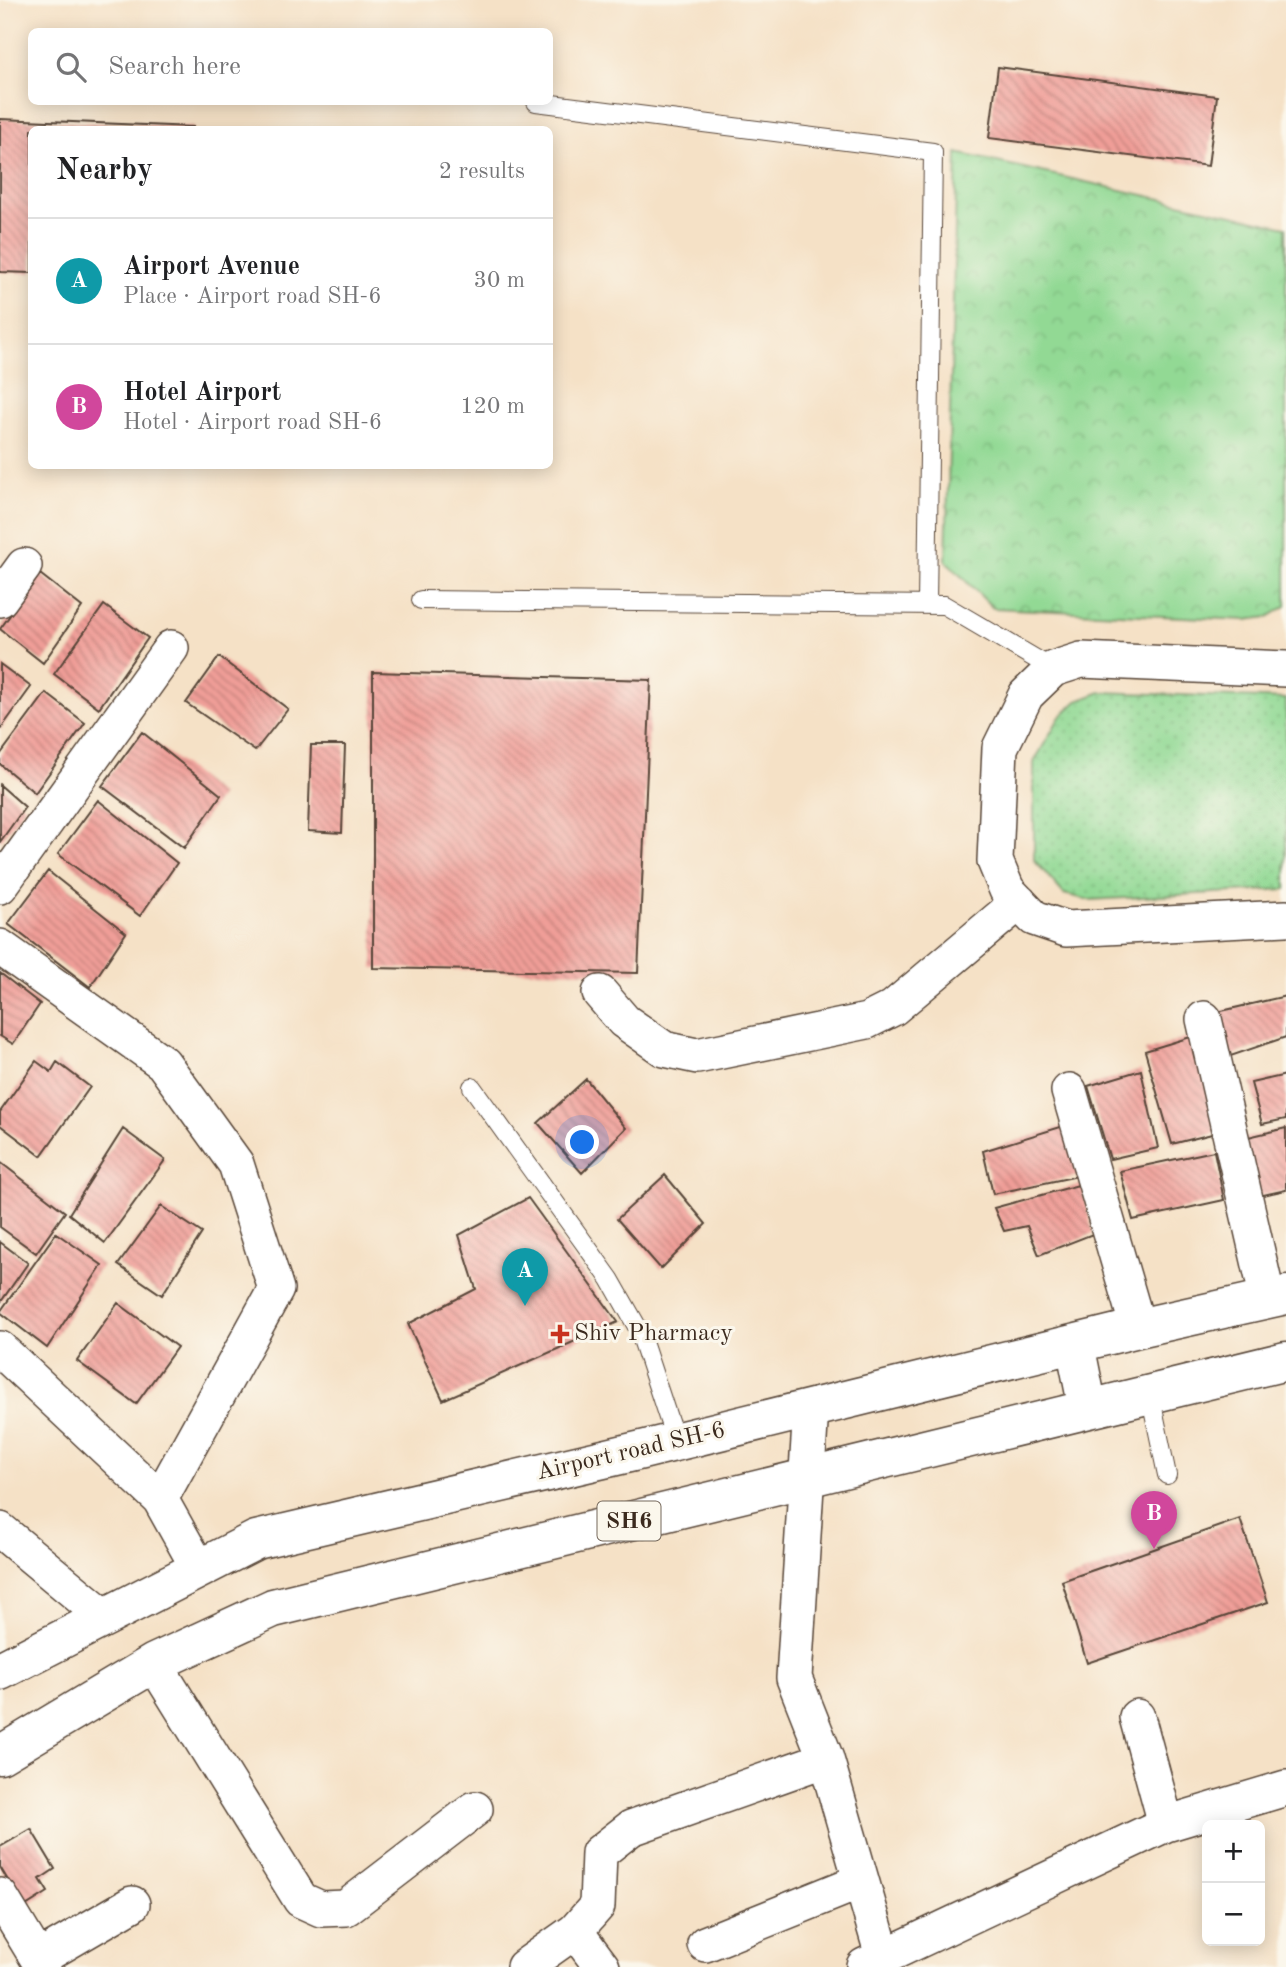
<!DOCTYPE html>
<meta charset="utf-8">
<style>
:root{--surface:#fff;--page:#f2f2f2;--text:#202124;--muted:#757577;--line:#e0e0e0;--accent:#0f766e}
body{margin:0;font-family:"Old Standard TT",serif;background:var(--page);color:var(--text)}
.controls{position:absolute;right:21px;bottom:21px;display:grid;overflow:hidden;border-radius:10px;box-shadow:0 4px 18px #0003}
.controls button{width:63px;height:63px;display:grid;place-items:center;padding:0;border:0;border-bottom:2px solid var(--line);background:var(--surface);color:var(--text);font:35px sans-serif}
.you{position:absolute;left:583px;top:1143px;width:24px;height:24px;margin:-18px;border:5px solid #fff;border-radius:50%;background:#1a73e8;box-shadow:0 0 0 10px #1a73e833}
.badge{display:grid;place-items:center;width:46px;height:46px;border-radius:50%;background:var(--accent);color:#fff;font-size:23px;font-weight:700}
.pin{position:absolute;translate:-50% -58px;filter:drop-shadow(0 2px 4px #0008)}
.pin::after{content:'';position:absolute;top:37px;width:24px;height:21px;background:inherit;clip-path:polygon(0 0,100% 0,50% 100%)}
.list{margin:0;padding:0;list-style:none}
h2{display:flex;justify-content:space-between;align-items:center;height:91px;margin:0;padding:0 28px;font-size:30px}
h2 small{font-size:23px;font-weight:400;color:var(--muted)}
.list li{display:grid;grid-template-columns:46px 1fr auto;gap:21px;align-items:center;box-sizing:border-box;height:126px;padding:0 28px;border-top:2px solid var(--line)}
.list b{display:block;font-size:26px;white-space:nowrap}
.list p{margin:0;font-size:23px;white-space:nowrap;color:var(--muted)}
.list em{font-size:23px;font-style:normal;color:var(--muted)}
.icon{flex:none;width:38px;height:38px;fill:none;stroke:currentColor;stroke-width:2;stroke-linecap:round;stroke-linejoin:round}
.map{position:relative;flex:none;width:1286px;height:1967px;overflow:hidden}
.search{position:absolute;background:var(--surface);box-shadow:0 4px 18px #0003;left:28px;top:28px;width:525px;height:77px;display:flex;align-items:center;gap:18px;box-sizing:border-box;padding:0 24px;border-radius:10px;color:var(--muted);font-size:26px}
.panel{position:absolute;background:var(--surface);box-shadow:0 4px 18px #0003;left:28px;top:126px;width:525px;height:343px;border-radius:10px}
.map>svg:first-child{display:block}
.park{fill:url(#park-crowns);stroke:#668259;stroke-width:2}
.garden{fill:url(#garden-dots);stroke:#668259;stroke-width:2}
.building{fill:url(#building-back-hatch)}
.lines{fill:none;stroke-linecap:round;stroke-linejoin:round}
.lane-casing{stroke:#574537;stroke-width:20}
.street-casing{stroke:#574537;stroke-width:38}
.primary-casing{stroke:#574537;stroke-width:41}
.lane{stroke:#fff;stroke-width:18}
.street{stroke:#fff;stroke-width:35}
.primary{stroke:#fff;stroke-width:38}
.poi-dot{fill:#c8321e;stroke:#fbf7ec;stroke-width:2.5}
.labels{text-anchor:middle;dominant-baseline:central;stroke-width:6;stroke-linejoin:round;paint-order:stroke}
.shield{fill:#fbf7ec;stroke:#75685c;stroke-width:2}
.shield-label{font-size:23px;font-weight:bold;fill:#3b2a1e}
.poi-label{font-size:24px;fill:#3b2a1e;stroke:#fbf7ec;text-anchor:start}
.street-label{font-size:24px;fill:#3b2a1e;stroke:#fbf7ec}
</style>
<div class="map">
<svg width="1286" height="1967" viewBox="0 0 1286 1967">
<defs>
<pattern id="park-crowns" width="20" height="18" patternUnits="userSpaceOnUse" patternTransform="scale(1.75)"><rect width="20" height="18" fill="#92d994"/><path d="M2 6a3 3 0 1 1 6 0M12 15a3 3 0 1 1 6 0" fill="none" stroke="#7fba7f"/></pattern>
<pattern id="garden-dots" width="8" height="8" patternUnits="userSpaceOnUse" patternTransform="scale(1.75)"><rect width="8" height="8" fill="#92d994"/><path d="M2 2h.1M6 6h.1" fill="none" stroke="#7fba7f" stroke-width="1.8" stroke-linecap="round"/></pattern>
<pattern id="building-back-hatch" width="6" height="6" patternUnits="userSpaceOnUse" patternTransform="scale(1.75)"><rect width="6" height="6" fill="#f09e98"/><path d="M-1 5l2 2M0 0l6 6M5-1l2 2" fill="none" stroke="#c4817b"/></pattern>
</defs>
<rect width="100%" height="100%" fill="#fbf7ec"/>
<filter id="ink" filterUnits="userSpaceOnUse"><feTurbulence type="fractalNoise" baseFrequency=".0143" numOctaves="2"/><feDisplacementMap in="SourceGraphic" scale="14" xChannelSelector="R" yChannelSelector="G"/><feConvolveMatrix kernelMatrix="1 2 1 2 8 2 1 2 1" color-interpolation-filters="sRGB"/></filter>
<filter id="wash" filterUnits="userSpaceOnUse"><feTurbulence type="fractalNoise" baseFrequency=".00686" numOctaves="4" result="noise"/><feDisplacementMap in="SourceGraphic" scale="28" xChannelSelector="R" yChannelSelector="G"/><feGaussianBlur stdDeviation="1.57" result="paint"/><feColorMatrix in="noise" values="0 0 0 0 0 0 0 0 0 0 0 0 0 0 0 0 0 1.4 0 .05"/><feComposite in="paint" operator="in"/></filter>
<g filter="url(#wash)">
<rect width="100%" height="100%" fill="#f5e1c6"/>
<path class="park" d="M957 153 1286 227V606L1268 617 1246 620 993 608 946 561Z"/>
<path class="garden" d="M1101 692 1286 699V889L1089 900 1064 894 1034 860V762L1059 718 1077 701Z"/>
<g id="blocks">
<path class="building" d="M998 67 1217 96 1208 166 989 138Z
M0 119 193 127V130H32V273L0 272Z
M40 574 82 607 43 663 0 629Z
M104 605 148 638 99 708 54 674Z
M219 657 288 709 255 751 186 703Z
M0 664 31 687 0 730Z
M373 672 651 680 638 973 373 968Z
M46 693 85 723 35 793 0 764V755Z
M142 732 221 795 184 848 102 786Z
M311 745H345L342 833 308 831Z
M0 785 25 807 0 842Z
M98 800 177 863 140 916 58 854Z
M48 871 126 933 90 987 8 924Z
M0 973 40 1004 13 1044 0 1036Z
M1286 996V1037L1222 1059 1213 1013Z
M1197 1035 1216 1133 1172 1144 1145 1051Z
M36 1061 51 1072 57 1062 90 1087 41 1156 0 1125V1112Z
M1141 1070 1158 1148 1110 1159 1088 1086Z
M1286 1075V1119L1262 1124 1251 1083Z
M586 1079 626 1128 582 1173 538 1123Z
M1067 1125 1078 1176 993 1194 983 1151Z
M1286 1128V1190L1259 1196 1244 1138Z
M123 1129 165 1160 105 1243 69 1214Z
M1214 1151 1224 1200 1133 1220 1120 1171Z
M0 1162 65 1212 36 1253 0 1227Z
M665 1175 706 1224 661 1269 617 1219Z
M1082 1184 1093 1234 1039 1255 1027 1226 1004 1231 994 1208Z
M528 1198 618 1322 443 1400 408 1324 476 1289 459 1235Z
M161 1206 202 1233 162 1295 118 1265Z
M56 1233 102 1265 47 1348 0 1312Z
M0 1242 28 1263 0 1303Z
M118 1303 177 1347 136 1404 77 1361Z
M1240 1519 1268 1602 1087 1663 1062 1581Z
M31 1829 55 1869 40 1879 48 1892 24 1907 0 1867V1847Z"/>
</g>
</g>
<g filter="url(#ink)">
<use href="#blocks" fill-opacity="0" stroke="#574537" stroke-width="2"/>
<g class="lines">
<defs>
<path id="lane" d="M536 102 933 152 927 605
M421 600 944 605 1053 669
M472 1087 610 1279 639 1330 676 1442
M1150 1394 1167 1475"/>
<path id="street" d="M0 599 24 566
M1286 669 1081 660 1053 669 1026 695 1000 748 995 861 1007 890 1034 918 1066 929 1286 918
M0 886 171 648
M0 947 163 1063 236 1164 276 1289 160 1499
M600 993 624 1021 664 1049 697 1056 867 1021 893 1008 1019 902
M1204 1019 1268 1300
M1069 1091 1138 1328
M0 1349 160 1499 198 1567
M811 1408 794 1678 826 1759 883 1956
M0 1530 106 1618
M154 1663 301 1900 321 1909 346 1908 475 1809
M1137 1717 1166 1824
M0 1896 43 1967
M575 1931 602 1967
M705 1944 859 1882
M38 1959 132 1904
M864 1966 1166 1824 1286 1788
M524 1967 575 1931 597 1906 599 1853 631 1828 826 1759"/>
<path id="primary" d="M1075 1344 1088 1409
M0 1671 256 1540 642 1450 1138 1328 1286 1295
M0 1755 154 1663 273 1608 1286 1361"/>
</defs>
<use href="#lane" class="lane-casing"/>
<use href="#street" class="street-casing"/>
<use href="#primary" class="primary-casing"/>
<use href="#lane" class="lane"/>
<use href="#street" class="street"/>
<use href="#primary" class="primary"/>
</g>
</g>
<path class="poi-dot" d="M556.5 1323.5h7v7h7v7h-7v7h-7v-7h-7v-7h7z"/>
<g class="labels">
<rect class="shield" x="597.5" y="1501.5" width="63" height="39" rx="5"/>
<g class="shield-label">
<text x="629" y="1521">SH6</text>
</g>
<g class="poi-label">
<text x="574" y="1334">Shiv Pharmacy</text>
</g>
<g class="street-label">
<text transform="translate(631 1452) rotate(-13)">Airport road SH-6</text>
</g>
</g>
</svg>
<div class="controls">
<button>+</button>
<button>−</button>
</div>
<div class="you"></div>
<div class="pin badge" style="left:525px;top:1306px;background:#0f9aa8">A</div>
<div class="pin badge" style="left:1154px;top:1549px;background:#d1479c">B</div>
<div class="search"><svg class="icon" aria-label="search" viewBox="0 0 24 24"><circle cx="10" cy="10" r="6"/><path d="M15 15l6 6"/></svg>Search here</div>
<section class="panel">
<h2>Nearby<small>2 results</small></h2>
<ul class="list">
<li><span class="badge" style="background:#0f9aa8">A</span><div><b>Airport Avenue</b><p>Place · Airport road SH-6</p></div><em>30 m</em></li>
<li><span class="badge" style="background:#d1479c">B</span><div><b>Hotel Airport</b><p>Hotel · Airport road SH-6</p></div><em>120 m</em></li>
</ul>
</section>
</div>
